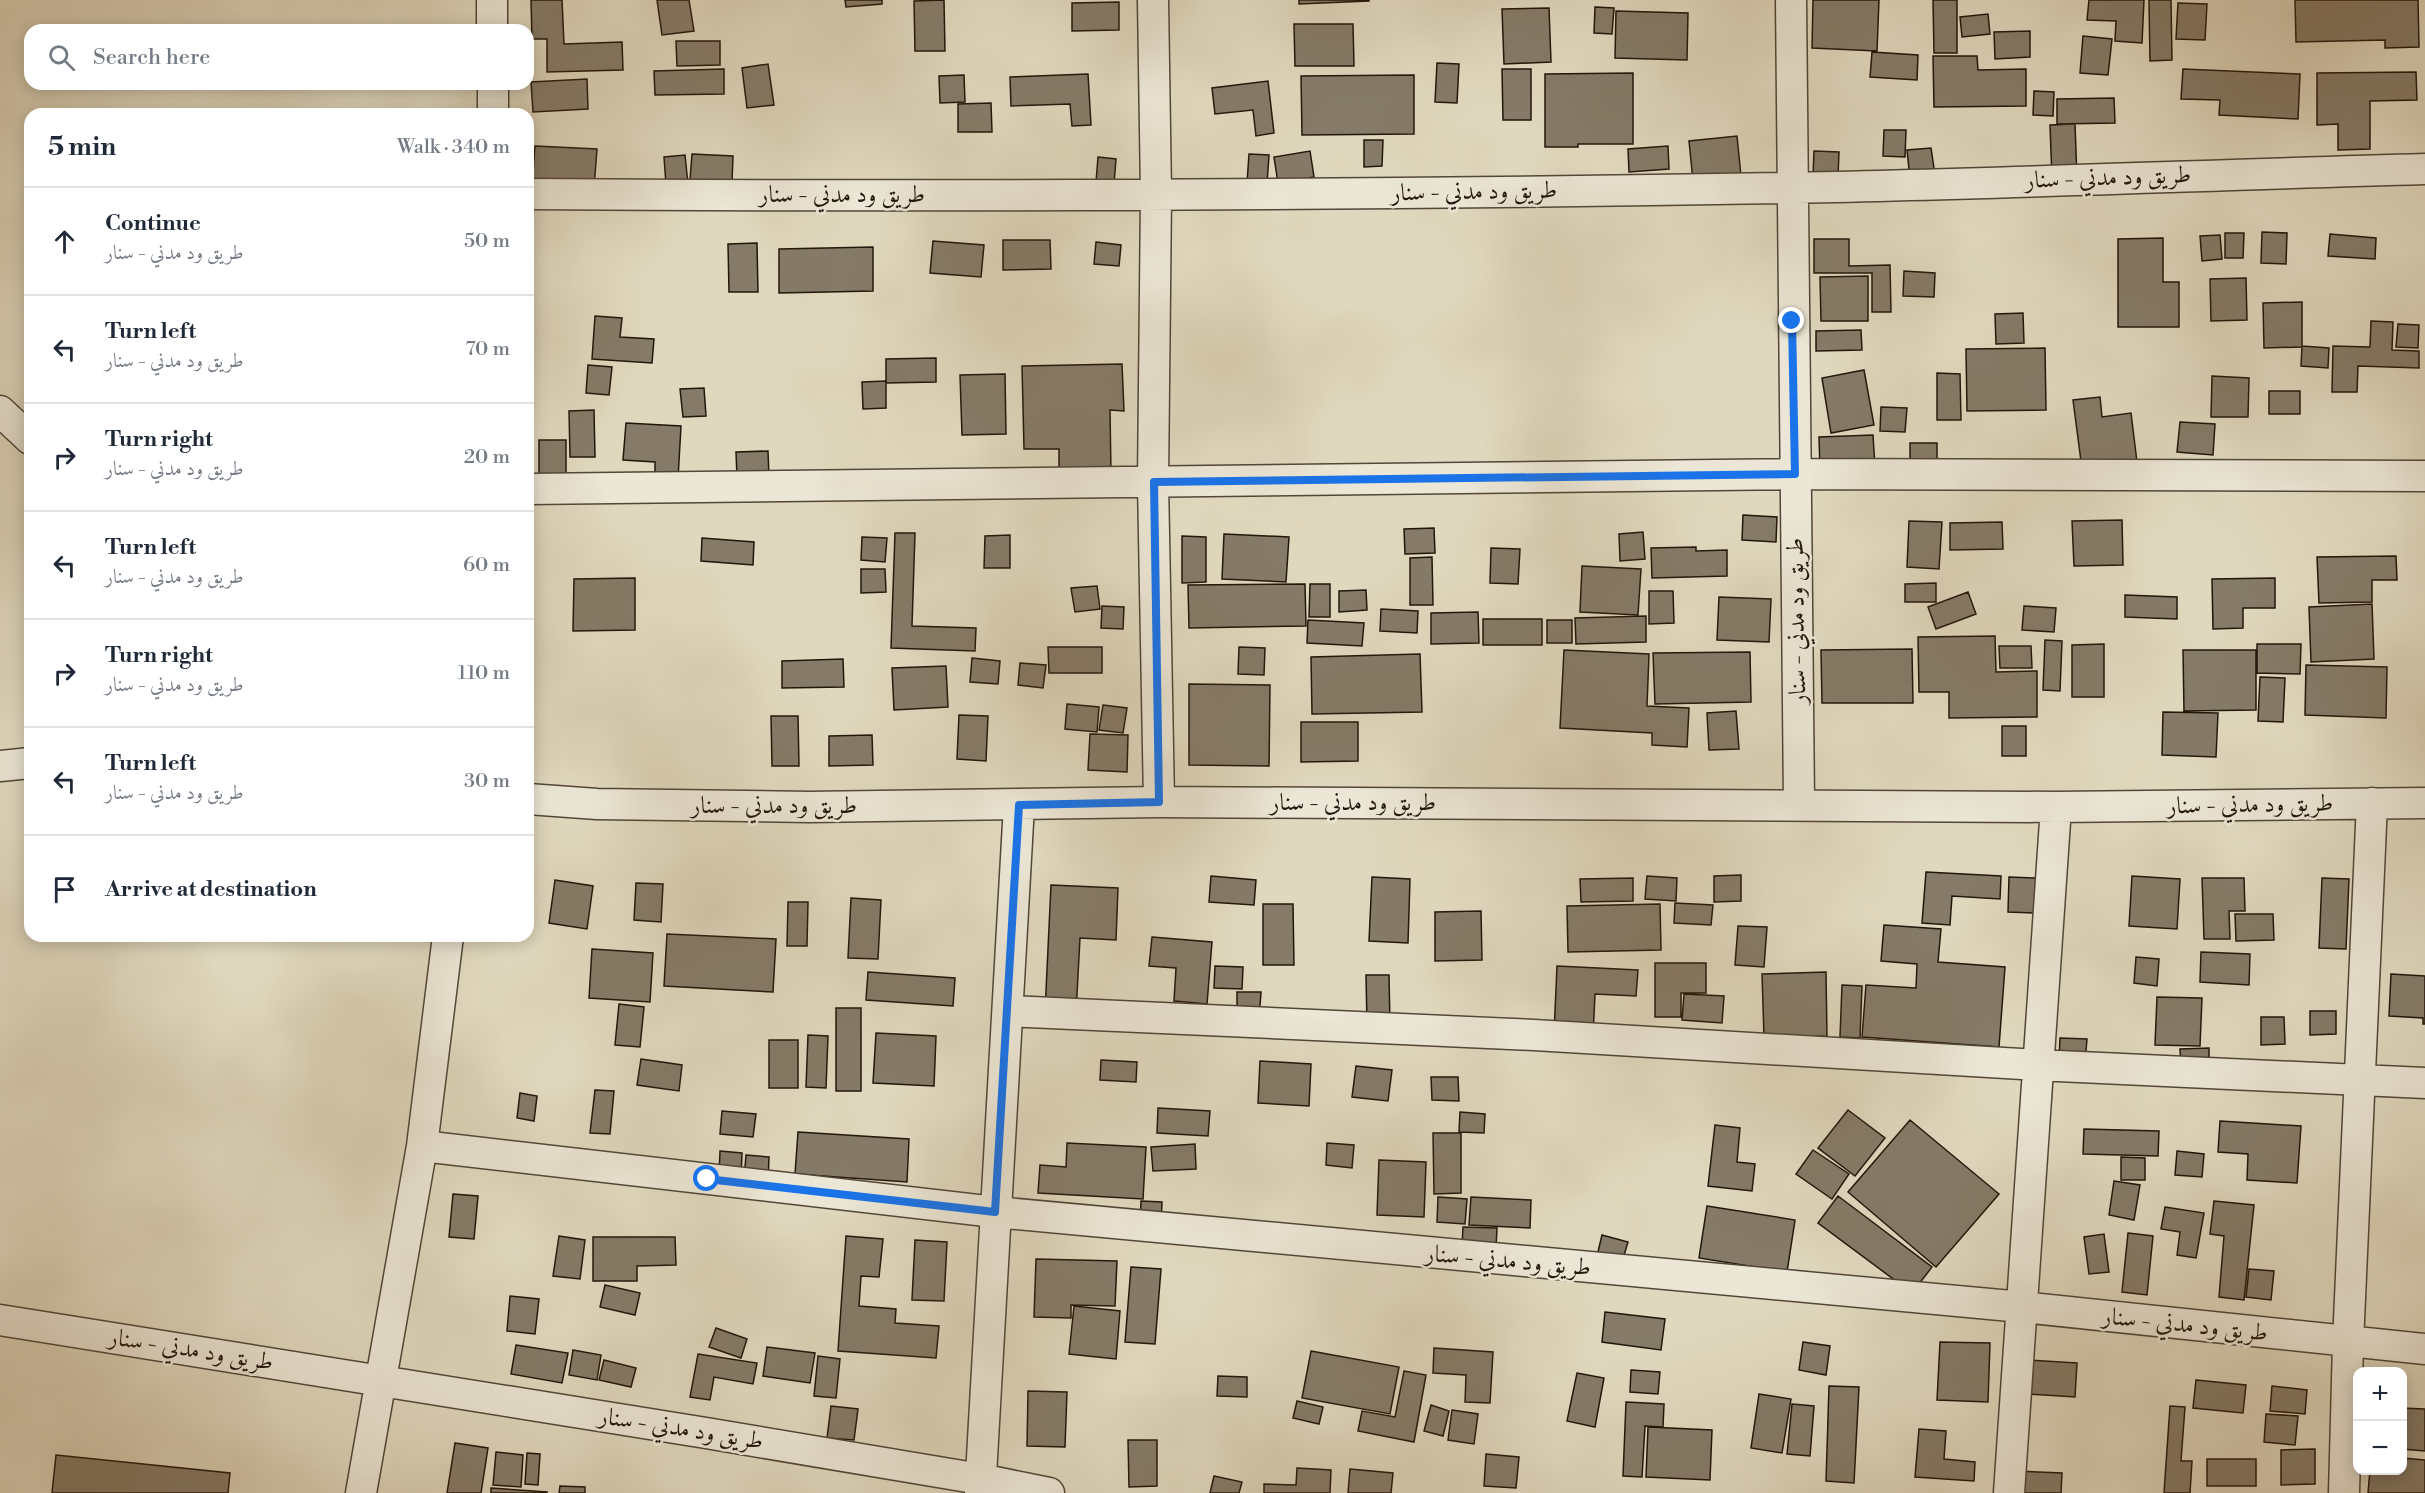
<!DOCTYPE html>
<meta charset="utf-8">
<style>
:root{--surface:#fff;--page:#f2f2f3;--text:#1f2937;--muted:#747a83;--line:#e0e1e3}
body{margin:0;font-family:"Libre Bodoni",Amiri,serif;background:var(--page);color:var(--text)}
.controls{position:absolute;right:18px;bottom:18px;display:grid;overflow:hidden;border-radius:12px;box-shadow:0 3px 15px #0003}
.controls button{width:54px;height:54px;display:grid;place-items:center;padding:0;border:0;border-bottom:2px solid var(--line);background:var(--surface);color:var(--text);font:30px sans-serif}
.stop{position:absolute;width:18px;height:18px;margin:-14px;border:4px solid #1a73e8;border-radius:50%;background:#fff}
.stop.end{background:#1a73e8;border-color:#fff;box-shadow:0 2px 6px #0008}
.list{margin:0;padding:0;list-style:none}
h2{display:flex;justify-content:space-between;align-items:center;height:78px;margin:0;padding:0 24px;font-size:26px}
h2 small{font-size:20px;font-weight:400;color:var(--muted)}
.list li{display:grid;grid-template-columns:39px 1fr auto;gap:18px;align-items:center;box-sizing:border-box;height:108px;padding:0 24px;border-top:2px solid var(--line)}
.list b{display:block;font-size:22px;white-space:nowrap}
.list p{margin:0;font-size:20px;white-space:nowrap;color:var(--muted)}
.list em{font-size:20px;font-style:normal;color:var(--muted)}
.icon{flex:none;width:33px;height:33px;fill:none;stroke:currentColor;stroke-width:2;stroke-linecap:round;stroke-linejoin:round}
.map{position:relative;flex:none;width:2425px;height:1493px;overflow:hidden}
.search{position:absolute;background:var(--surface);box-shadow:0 3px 15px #0003;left:24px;top:24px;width:510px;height:66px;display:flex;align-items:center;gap:15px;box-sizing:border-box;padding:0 21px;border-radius:18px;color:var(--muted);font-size:22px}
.panel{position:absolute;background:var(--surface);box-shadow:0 3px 15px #0003;left:24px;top:108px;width:510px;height:834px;border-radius:18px}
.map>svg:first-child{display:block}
.building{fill:#857b68;stroke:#23160b;stroke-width:1.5}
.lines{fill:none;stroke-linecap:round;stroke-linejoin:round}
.minor-casing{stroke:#524638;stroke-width:33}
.minor{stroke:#ebe6d5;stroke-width:30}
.route{stroke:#1a73e8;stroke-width:8}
.labels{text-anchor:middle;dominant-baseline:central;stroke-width:5;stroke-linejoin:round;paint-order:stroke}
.street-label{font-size:24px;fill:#23160b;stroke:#ebe6d5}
</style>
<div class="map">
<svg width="2425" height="1493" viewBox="0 0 2425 1493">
<rect width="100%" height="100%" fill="#e0d8be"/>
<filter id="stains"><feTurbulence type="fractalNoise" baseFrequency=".00333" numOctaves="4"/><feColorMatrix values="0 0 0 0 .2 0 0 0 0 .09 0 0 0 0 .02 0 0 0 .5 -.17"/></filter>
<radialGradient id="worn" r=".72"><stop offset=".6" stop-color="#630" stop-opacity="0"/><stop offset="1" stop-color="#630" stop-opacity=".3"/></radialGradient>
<path class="building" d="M531 0H562L564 44 622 42 623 70 547 72V39H532Z
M657 0H689L694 31 662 35Z
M845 0H882V4L846 7Z
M944 0 945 51H915L914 1Z
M1299 0H1369V1L1299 4Z
M1813 0H1879L1877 51 1812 48Z
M1933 0H1957V53H1934Z
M2089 0H2144L2142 43 2115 41 2116 21 2087 20Z
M2149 0H2171L2172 60 2150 61Z
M2295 0H2418L2419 47 2385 48V40L2296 42Z
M1119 2V30L1072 31V3Z
M2178 3 2207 4 2205 40 2176 39Z
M1595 7 1614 8 1612 34 1594 33Z
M1549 8 1551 62 1504 64 1502 9Z
M1616 11 1688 13 1687 60 1615 58Z
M1988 14 1990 34 1962 37 1960 17Z
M1294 24H1353L1354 66H1295Z
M2030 31V57L1995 59 1994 32Z
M2083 36 2112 39 2108 75 2080 73Z
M676 41H720V65L677 66Z
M1872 52 1918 55 1917 80 1870 77Z
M1933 56H1977L1978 70 2026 69V106L1934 107Z
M1437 63 1459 64 1457 103 1435 102Z
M768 64 774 105 747 108 742 68Z
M724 69V94L655 95 654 71Z
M1502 69H1531V120H1503Z
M2183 69 2300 74 2298 119 2219 115 2220 100 2181 99Z
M2416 72 2417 100 2370 101V149L2338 150V124L2317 125V73Z
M1633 73V144H1578V147H1545V74Z
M1088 74 1091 125 1072 126 1070 104 1011 106 1010 77Z
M964 75 965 102 940 103 939 76Z
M1414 75V134L1302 135 1301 76Z
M587 79 588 109 533 112 531 82Z
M1268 81 1274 133 1256 136 1253 110 1215 114 1212 88Z
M2034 91 2054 92 2053 116 2033 115Z
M2114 98 2115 123 2057 124V99Z
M991 103 992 132H958V104Z
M2075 124 2077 179 2052 180 2050 125Z
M1884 130H1906L1905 157 1883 156Z
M1737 136 1741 176 1693 181 1689 141Z
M1364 140H1383L1382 166 1364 167Z
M535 146 597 149 594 188 532 185Z
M1668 146 1669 169 1629 172 1628 149Z
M1931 148 1935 175 1910 179 1907 150Z
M1310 151 1314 177 1278 183 1274 157Z
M1814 151 1839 152 1838 177 1813 176Z
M692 154 733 156 732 182 690 180Z
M1249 154 1269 155 1267 184 1247 183Z
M685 155 688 184 666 185 664 157Z
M1098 157 1116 159 1114 184 1096 182Z
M2262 232 2287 233 2286 264 2261 263Z
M2225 233H2244L2243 258H2225Z
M2330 234 2376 238 2375 259 2328 256Z
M2220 235 2222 259 2202 261 2200 236Z
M2163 238V282H2179V327H2118V239Z
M1814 239H1849V266L1890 265 1891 312H1872V273H1814Z
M1003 240H1050L1051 269 1003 270Z
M933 241 984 245 981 277 930 273Z
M1096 242 1121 245 1119 266 1094 264Z
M757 243 758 292H729L728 244Z
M873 247V291L779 293V249Z
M1904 271 1935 273 1934 297 1903 296Z
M1868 276V321H1821L1820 277Z
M2246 278 2247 320 2211 321 2210 279Z
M2302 302V347L2264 348 2263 303Z
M2023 313 2024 343 1996 344 1995 314Z
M595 316 622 318 620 337 654 339 652 363 592 359Z
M2371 321 2393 322 2392 350 2419 351V368L2358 366 2357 392H2332L2333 346 2370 347Z
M2398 324 2419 325 2418 348 2396 347Z
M1861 330 1862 350 1816 351V331Z
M2302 346 2329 348 2328 368 2301 366Z
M2045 348 2046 410 1967 411 1966 349Z
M936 358V382L886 383V359Z
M1122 364 1124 411 1110 410 1111 474 1059 471V449H1024L1022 366Z
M588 365 612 367 609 395 586 393Z
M1864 370 1874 425 1831 433 1822 378Z
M1937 373 1960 374 1961 420H1937Z
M1005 374 1006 434 962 435 960 375Z
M2212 376 2249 378 2248 417H2211Z
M886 381V408L863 409 862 382Z
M704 388 706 416 683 417 680 389Z
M2269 391H2300V414H2269Z
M2100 397 2102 417 2131 413 2137 462 2082 469 2073 400Z
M1881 407 1907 408 1905 432 1880 431Z
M594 410 595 457H570L569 411Z
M2180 422 2215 424 2213 455 2177 452Z
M626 423 681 426 678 479 655 477V462L623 460Z
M1873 435 1875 467 1820 469 1819 437Z
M539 440H566V480H539Z
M1910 443H1937V467H1910Z
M768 451 769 476 737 477 736 452Z
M1743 515 1777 517 1776 542 1742 540Z
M2122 520 2123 565 2074 566 2072 521Z
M1909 521 1942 522 1939 569 1907 567Z
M2002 522 2003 549 1950 550V523Z
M1434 528 1435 553 1405 554 1404 529Z
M1643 532 1645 559 1620 561 1619 534Z
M895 533H915L912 626 976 628 975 651 891 648Z
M1224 534 1289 537 1286 582 1222 579Z
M1010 535V568H984L985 536Z
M1182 536 1206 537V582L1182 583Z
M862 537 887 538 885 562 861 560Z
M702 538 754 542 753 565 701 561Z
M1696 547V551L1727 550V576L1652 578 1651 548Z
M1491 548 1520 549 1518 584 1490 583Z
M2396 556 2397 580H2372V602L2319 603 2317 557Z
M1432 557 1433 605H1410V558Z
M1582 566 1641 569 1638 615 1580 612Z
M861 569H885L886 592 861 593Z
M635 578V630L573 631 574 579Z
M2275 578V608H2243V628L2213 629 2212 579Z
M1936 583V602H1905V584Z
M1305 584 1306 626 1189 628 1188 585Z
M1310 584H1330V617H1309Z
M1097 586 1100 609 1075 612 1071 588Z
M1366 590 1367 610 1339 612V591Z
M1649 591H1673L1674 623 1649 624Z
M1968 592 1976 614 1936 629 1928 607Z
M2125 595 2177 597V619L2125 617Z
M1719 597 1771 599 1769 642 1717 640Z
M2372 604 2374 659 2311 662 2309 607Z
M1102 606 1124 607 1123 629 1101 628Z
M2024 606 2056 608 2054 632 2022 630Z
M1381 609 1418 611 1417 633 1380 631Z
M1478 612 1479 643 1431 644V613Z
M1646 616V642L1576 644 1575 618Z
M1483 619H1542V645H1483Z
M1308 620 1364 623 1362 646 1307 643Z
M1547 620H1572V643H1547Z
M1995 636 1996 672 2037 671V717L1949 718V692H1919L1918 637Z
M2045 640 2062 641 2060 691 2043 690Z
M2104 644V697H2072V645Z
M2257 644H2301L2300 674 2257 673Z
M1999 646H2031L2032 668H2000Z
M1048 647H1102V673H1049Z
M1239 647 1265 648 1264 675 1238 674Z
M1912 649 1913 703H1822L1821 650Z
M1564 650 1649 654 1647 706 1689 708 1687 747 1652 745V733L1560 728Z
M2183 650H2256V710L2184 711Z
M1750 652 1751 702 1655 704 1653 653Z
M1420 654 1422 712 1312 714 1311 657Z
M972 658 1000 661 998 684 970 682Z
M843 659 844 687 782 688V661Z
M1020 663 1046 665 1043 688 1018 685Z
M2306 665 2387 667 2386 718 2305 715Z
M946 666 948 707 894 710 892 668Z
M2260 677 2285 678 2283 722 2258 721Z
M1189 684 1270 685 1269 766 1189 765Z
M1067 704 1099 707 1097 732 1065 729Z
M1103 705 1127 708 1123 733 1099 730Z
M1736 711 1739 749 1709 750 1707 713Z
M2163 712 2218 713 2216 757 2162 755Z
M959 715 988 716 986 761 957 759Z
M771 716H798L799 766H772Z
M1301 722H1358V761L1301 762Z
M2002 726H2026V756H2002Z
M1090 734 1128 735 1127 772 1088 770Z
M872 735 873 765 829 766V736Z
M1926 872 2001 876 2000 899 1952 896 1950 925 1922 923Z
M1741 875V901L1714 902V876Z
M1211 876 1256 880 1254 905 1209 902Z
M1647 876 1677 878 1676 901 1645 899Z
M2132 876 2180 879 2177 929 2129 926Z
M1372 877 1410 879 1408 943 1369 941Z
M2009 877 2036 878 2034 913 2008 912Z
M1633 878V901L1581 902 1580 879Z
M2202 878H2244L2245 911H2229L2230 939H2204Z
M2322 878 2349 879 2346 949 2319 948Z
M555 880 593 886 587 929 549 923Z
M636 883 663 884 661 922 634 920Z
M1051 885 1118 888 1116 940 1080 938 1076 1013 1045 1012Z
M851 898 881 900 878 959 848 958Z
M788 902H808L807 946H787Z
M1675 903 1713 905 1711 925 1674 923Z
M1263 904H1293L1294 965H1263Z
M1660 904 1661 950 1568 952 1567 906Z
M1481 911 1482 960 1435 961V912Z
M2235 914H2273L2274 940 2236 941Z
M1884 925 1941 929 1938 962 2005 967 1999 1047 1862 1037 1866 985 1916 988 1917 964 1881 961Z
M1738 926 1767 927 1764 967 1735 965Z
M667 934 776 939 773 992 664 986Z
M1152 937 1212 942 1207 1004 1174 1001 1176 968 1149 966Z
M592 949 653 953 650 1002 589 998Z
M2201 952 2250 954 2249 985 2200 982Z
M2136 957 2159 959 2157 986 2134 983Z
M1655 963H1706V993H1681V1017H1655Z
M1215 966 1243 967 1242 989 1214 988Z
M1557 966 1638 970 1636 996 1595 994 1593 1036 1554 1034Z
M868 972 955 978 953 1006 866 1000Z
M1826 972 1827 1036 1764 1037 1762 974Z
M2391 974 2425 976V1024H2423V1018L2389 1016Z
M1366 975H1389L1390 1025H1367Z
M1842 985 1862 986 1860 1038 1840 1037Z
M1237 992H1261L1259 1019 1237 1018Z
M1684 994 1724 996 1722 1023 1682 1020Z
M2157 997 2202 998 2200 1046 2155 1045Z
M619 1004 644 1007 640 1047 615 1045Z
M836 1008H861V1091H836Z
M2310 1011H2336V1034L2310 1035Z
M2261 1017H2284L2285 1044 2261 1045Z
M876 1033 936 1036 934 1086 873 1083Z
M808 1035 828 1036 826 1088 806 1087Z
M2060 1038 2087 1039 2085 1063 2059 1062Z
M769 1040H798V1088H769Z
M2209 1048V1066L2181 1067 2180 1049Z
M641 1059 682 1065 679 1091 637 1085Z
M1101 1060 1137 1062 1136 1082 1100 1080Z
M1260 1061 1311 1064 1309 1106 1258 1103Z
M1356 1066 1392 1070 1388 1101 1352 1097Z
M1431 1077H1458L1459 1101 1432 1100Z
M595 1090 614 1091 610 1134 590 1133Z
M520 1093 537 1096 534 1121 517 1118Z
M1158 1108 1210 1111 1208 1136 1157 1133Z
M1848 1110 1885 1138 1855 1176 1818 1148Z
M722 1111 756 1114 753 1137 720 1134Z
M1460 1112 1485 1114 1484 1133 1459 1132Z
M1910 1120 1999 1194 1936 1267 1848 1192Z
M2220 1121 2301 1126 2297 1183 2247 1180 2248 1154 2218 1152Z
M1715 1125 1740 1128 1737 1162 1755 1164 1752 1191 1708 1186Z
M2084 1129 2159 1131 2158 1156 2083 1154Z
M798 1132 909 1139 907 1182 795 1174Z
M1433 1133H1461V1193L1434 1194Z
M1067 1143 1146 1147 1143 1199 1038 1193 1040 1165 1066 1167Z
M1327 1143 1354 1145 1352 1168 1326 1165Z
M1195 1144 1196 1169 1153 1171 1151 1147Z
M1813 1150 1849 1174 1832 1199 1796 1174Z
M720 1151 742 1153 741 1177 719 1176Z
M2177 1151 2204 1154 2202 1177 2175 1175Z
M746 1155 769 1157 768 1182 744 1180Z
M2121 1157 2145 1158V1180H2121Z
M1379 1160 1426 1162 1424 1217 1377 1215Z
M2114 1181 2140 1185 2134 1220 2109 1215Z
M453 1194 478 1196 474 1239 449 1237Z
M1838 1196 1932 1267 1912 1293 1818 1223Z
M1438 1197 1467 1199 1465 1224 1437 1222Z
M1471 1197 1531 1200 1530 1228 1469 1225Z
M1141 1201 1162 1202 1161 1226 1140 1225Z
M2214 1201 2254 1205 2244 1300 2219 1297 2224 1236 2210 1234Z
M1707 1206 1795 1220 1787 1272 1699 1258Z
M2165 1207 2204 1213 2196 1258 2177 1255 2180 1232 2161 1229Z
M1463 1227 1497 1228 1496 1248 1462 1247Z
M2128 1233 2153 1236 2147 1295 2122 1292Z
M2104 1234 2109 1272 2089 1274 2084 1237Z
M1602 1235 1628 1242 1622 1262 1597 1256Z
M559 1236 585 1240 580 1279 553 1276Z
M846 1236 883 1239 879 1277 861 1276 859 1306 896 1309 895 1323 939 1326 936 1358 838 1351Z
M593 1237H675L676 1265 637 1266V1281H593Z
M915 1240 947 1242 944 1301 912 1300Z
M1036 1259 1117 1261 1115 1306 1071 1305V1318L1034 1317Z
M1131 1267 1161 1269 1155 1344 1125 1342Z
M2249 1269 2274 1271 2271 1300 2246 1297Z
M605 1285 640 1293 635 1315 600 1307Z
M510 1296 539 1299 535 1334 507 1331Z
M1074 1306 1120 1311 1116 1359 1069 1354Z
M1605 1312 1665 1319 1661 1350 1602 1342Z
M716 1328 747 1339 741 1358 709 1347Z
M1803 1342 1830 1346 1826 1375 1799 1370Z
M1940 1342 1990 1343 1988 1402 1937 1400Z
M516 1345 568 1353 562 1383 511 1374Z
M767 1347 815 1353 810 1383 763 1376Z
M1434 1348 1493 1352 1490 1403 1465 1402 1466 1375 1433 1373Z
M573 1350 601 1355 597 1380 569 1375Z
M1311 1351 1399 1367 1390 1414 1302 1398Z
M698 1354 757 1363 753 1384 714 1377 710 1400 690 1397Z
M818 1356 840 1359 836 1398 814 1396Z
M604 1360 636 1368 631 1387 599 1380Z
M2030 1360 2077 1363 2075 1397 2028 1394Z
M1631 1370 1660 1372 1658 1394 1630 1392Z
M1404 1371 1426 1375 1414 1442 1358 1431 1362 1411 1395 1417Z
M1577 1373 1604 1378 1595 1427 1567 1421Z
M1218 1376 1247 1377V1397L1217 1396Z
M2196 1380 2246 1385 2243 1413 2193 1408Z
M1829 1386 1859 1387 1854 1483 1826 1481Z
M2272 1386 2307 1390 2305 1414 2270 1411Z
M1028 1391 1067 1392 1065 1447 1027 1446Z
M1759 1394 1791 1399 1782 1453 1751 1448Z
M1297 1401 1323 1407 1319 1424 1293 1418Z
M1626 1402 1664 1404 1663 1427 1645 1426 1642 1477 1623 1476Z
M1792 1404 1814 1406 1810 1456 1787 1454Z
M1431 1405 1449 1411 1443 1436 1424 1431Z
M831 1406 858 1409 854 1440 827 1438Z
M2170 1406 2185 1407 2181 1461H2192L2190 1493H2164Z
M2402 1408 2425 1409V1451L2402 1449Z
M1452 1410 1478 1414 1474 1444 1448 1440Z
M2266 1414 2298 1416 2295 1445 2264 1442Z
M1648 1427 1712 1430 1710 1480 1646 1477Z
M1919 1429 1946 1431 1944 1459 1975 1462 1974 1481 1915 1477Z
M1128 1440H1157V1486L1129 1487Z
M455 1443 488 1448 481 1493H447Z
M2315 1449V1484L2281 1485V1450Z
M496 1452 523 1455 521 1487 493 1485Z
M527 1453 540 1454 538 1485 525 1484Z
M1486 1454 1519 1457 1516 1488 1484 1486Z
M56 1455 230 1473 228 1493H52Z
M2402 1458 2425 1460V1493H2368L2370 1470H2402Z
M2207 1459H2256V1486H2207Z
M1297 1468 1331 1470 1330 1493H1264V1484L1296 1485Z
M1350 1469 1393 1473 1391 1493H1348Z
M2016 1471 2062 1473 2061 1493H2015Z
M1214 1476 1242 1482 1239 1493H1210Z
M560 1486 585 1487V1493H559Z
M491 1488 547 1492V1493H491Z"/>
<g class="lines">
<defs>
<path id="minor" d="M492 0V30
M1153 0 1156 194 1153 482 1159 802
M1791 0 1799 804
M493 84V114
M528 194C947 197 1367 195 1786 188 1999 184 2212 175 2425 169
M0 411 30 439
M528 489 1795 474 2425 476
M0 766 30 763
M528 799 597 804 809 807 1159 802 2056 807 2425 803
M1008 1011 1534 1035 2037 1065 2425 1083
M422 1146 995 1212 2022 1307 2425 1349
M0 1320 706 1433 980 1479 1049 1493
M361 1493 422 1146 448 936
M980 1493 1019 805
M2009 1493 2056 807
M2344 1493 2348 1343 2372 803"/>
</defs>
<use href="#minor" class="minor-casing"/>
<use href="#minor" class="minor"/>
</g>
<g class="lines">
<path class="route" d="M707 1179 995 1212 1019 805 1159 802 1154 482 1795 474 1792 321"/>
</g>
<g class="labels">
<g class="street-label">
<text transform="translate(2108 178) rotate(-2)">طريق ود مدني - سنار</text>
<text transform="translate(1474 192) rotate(-1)">طريق ود مدني - سنار</text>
<text x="842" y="195">طريق ود مدني - سنار</text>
<text transform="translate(1797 621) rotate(-91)">طريق ود مدني - سنار</text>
<text x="1353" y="803">طريق ود مدني - سنار</text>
<text transform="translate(2250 805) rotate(-1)">طريق ود مدني - سنار</text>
<text x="774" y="806">طريق ود مدني - سنار</text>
<text transform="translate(1508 1261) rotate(5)">طريق ود مدني - سنار</text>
<text transform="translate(2185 1325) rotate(6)">طريق ود مدني - سنار</text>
<text transform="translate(191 1350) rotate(9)">طريق ود مدني - سنار</text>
<text transform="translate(681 1429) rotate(9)">طريق ود مدني - سنار</text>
</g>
</g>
<rect width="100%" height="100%" filter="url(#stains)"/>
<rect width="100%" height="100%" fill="url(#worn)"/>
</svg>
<div class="controls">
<button>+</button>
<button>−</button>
</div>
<div class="stop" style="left:707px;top:1179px"></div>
<div class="stop end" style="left:1792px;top:321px"></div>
<div class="search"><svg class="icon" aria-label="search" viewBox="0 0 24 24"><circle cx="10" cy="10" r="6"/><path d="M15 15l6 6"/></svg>Search here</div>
<section class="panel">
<h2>5 min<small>Walk · 340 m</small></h2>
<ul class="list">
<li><svg class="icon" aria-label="ahead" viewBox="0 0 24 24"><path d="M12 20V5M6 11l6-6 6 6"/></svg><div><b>Continue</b><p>طريق ود مدني - سنار</p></div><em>50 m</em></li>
<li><svg class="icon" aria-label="left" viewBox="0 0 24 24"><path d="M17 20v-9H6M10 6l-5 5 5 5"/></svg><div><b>Turn left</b><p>طريق ود مدني - سنار</p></div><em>70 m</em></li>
<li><svg class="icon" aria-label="right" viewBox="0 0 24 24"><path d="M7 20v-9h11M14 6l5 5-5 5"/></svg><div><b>Turn right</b><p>طريق ود مدني - سنار</p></div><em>20 m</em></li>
<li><svg class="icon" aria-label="left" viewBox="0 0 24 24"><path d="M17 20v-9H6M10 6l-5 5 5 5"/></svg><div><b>Turn left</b><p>طريق ود مدني - سنار</p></div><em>60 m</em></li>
<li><svg class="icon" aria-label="right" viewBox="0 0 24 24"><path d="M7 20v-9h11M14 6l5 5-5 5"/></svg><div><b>Turn right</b><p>طريق ود مدني - سنار</p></div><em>110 m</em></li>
<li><svg class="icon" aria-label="left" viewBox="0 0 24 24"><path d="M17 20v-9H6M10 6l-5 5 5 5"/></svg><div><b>Turn left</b><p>طريق ود مدني - سنار</p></div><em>30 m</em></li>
<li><svg class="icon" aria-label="arrive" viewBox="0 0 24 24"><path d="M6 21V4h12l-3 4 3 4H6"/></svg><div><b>Arrive at destination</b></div></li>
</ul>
</section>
</div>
